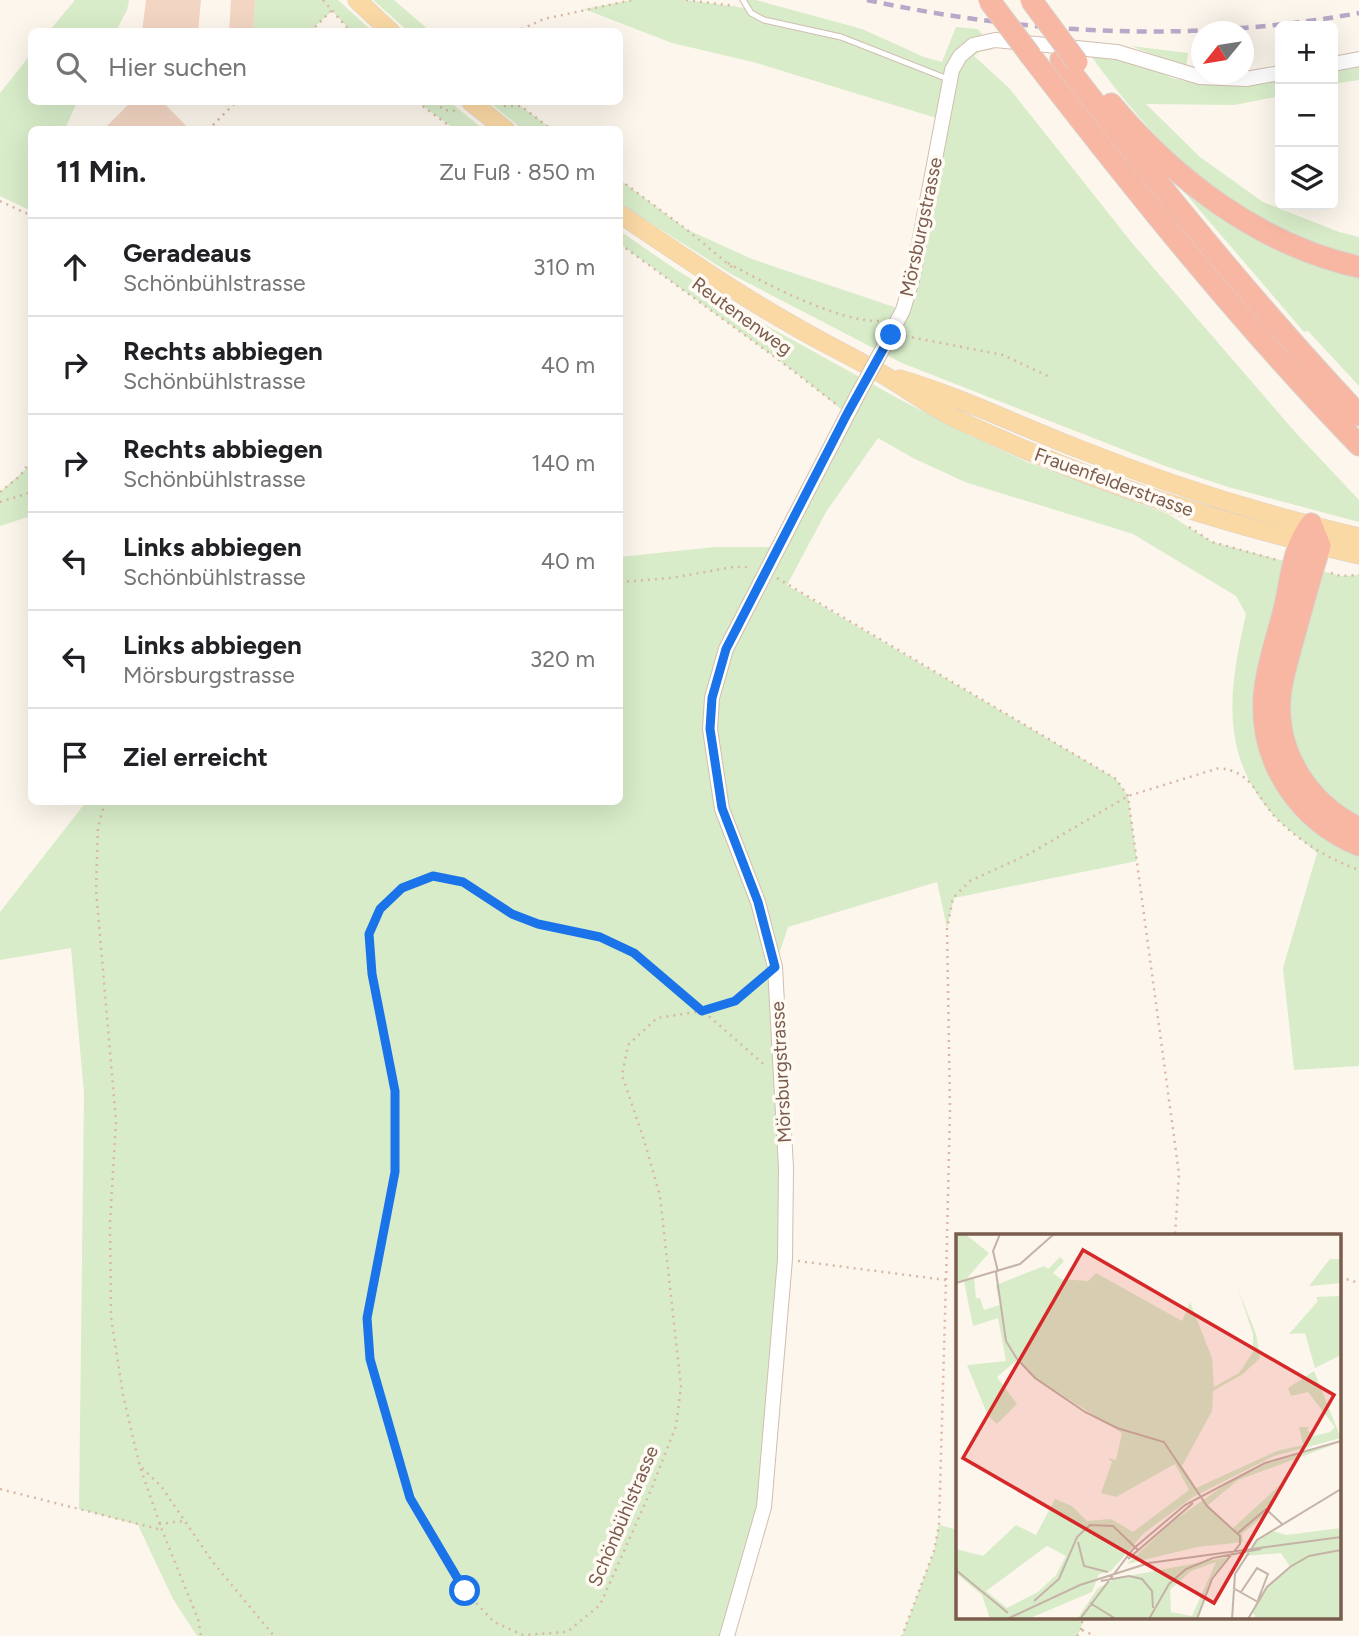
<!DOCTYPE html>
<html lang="de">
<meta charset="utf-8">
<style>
:root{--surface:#fff;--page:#f2f2f2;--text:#202124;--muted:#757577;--line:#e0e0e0}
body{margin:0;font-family:Figtree,sans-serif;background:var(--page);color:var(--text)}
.controls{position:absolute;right:21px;top:21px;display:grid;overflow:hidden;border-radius:10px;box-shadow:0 7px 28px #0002}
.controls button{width:63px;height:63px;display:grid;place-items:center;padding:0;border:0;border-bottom:2px solid var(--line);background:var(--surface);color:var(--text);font:35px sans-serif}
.compass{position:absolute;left:1191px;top:21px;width:63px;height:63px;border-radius:50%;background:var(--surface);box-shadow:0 7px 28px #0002;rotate:240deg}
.stop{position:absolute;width:21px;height:21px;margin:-16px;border:5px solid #1a73e8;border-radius:50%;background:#fff}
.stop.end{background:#1a73e8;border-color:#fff;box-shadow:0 2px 7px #0008}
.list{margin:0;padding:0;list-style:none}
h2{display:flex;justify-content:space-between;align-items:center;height:91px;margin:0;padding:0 28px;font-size:30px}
h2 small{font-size:23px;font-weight:400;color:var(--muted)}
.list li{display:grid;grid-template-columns:46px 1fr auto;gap:21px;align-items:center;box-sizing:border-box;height:98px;padding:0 28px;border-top:2px solid var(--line)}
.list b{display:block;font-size:26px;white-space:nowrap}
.list p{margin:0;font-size:23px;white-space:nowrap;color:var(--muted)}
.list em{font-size:23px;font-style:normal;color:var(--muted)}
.icon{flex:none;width:38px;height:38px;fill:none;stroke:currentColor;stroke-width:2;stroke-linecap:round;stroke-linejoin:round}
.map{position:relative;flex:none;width:1359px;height:1636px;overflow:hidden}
.search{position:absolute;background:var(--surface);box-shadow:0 7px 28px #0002;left:28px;top:28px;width:595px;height:77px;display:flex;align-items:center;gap:18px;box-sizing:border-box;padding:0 24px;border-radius:10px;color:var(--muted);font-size:26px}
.panel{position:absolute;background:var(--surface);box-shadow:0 7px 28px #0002;left:28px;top:126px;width:595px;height:679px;border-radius:10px}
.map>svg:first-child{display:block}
.green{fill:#d8ecc9}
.building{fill:#f3d5c3}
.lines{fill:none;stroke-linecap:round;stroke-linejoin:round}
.service-casing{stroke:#d1beb0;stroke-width:7}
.tertiary-casing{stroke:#d1beb0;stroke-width:16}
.primary-casing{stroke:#dad1cd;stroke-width:19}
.motorway-casing{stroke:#dad1cd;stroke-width:23}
.path{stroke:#d9b8a5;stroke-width:2.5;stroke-dasharray:2 5;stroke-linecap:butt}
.service{stroke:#fff;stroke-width:5}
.tertiary{stroke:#fff;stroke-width:14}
.primary{stroke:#fbd9a5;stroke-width:18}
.motorway{stroke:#f7b7a3;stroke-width:21}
.rail{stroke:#b9a8c9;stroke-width:4.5;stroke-dasharray:10 7;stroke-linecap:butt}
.tertiary-bridge-casing{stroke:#d1beb0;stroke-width:16;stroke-linecap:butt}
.motorway-bridge-casing{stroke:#dad1cd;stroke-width:23;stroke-linecap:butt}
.tertiary-bridge{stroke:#fff;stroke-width:14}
.motorway-bridge{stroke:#f7b7a3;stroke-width:21}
.route{stroke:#1a73e8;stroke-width:9}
.labels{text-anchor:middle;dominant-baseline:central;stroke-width:7;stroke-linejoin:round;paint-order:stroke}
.street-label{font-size:19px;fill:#7a5c4d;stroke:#fffaf3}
.inset-road{fill:none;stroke:#c5b3a7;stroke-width:2}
.view{fill:#d62828;fill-opacity:0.15;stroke:#d62828;stroke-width:3.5}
.inset-edge{fill:none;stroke:#7a5c4d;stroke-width:3.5}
</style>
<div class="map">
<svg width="1359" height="1636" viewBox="0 0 1359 1636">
<rect width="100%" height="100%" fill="#fdf6ec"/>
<path class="green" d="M75 0H129L127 10 116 31H49Z
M255 0H338L372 31H351L332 11 310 31 253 32Z
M373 0H394L430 31H408Z
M632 0H686L745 8 743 0H756L862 29 924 57 942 62 956 27 978 29 993 49 979 52 974 56 1009 88 1132 243 1296 433 1359 500V522L1228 487 1165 466 902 363 731 274 625 207 620 203V180L686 229 752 259 903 310 943 120 753 62 672 43 584 9Z
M1131 46 1188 53 1186 67Z
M31 54 32 102H77L65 129 32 130 31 211 0 196V93Z
M1091 56 1138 62 1172 78 1202 85H1243L1280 78V96L1235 105 1146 104 1200 157 1263 202 1339 232 1359 237V386L1308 331 1304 332 1179 186 1237 217 1341 253C1319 244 1296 238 1275 227 1198 188 1141 125 1091 56Z
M1359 62V80L1333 84V67Z
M417 102H450L483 129H455Z
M489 102H515L552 129H522Z
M620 231 672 267 762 323 899 399 969 435 1027 462 1168 514 1212 542 1341 576 1359 575V1066L1294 1070 1283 968 1317 853C1304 841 1288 830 1276 818 1218 756 1229 689 1246 614L1236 596 1133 534 965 482 913 458 878 438 826 512 787 585 1116 779 1128 796 1137 861 954 898 947 928 937 882 788 927 775 967 786 1168 764 1507 727 1636H197L173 1599 138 1525 79 1509 84 1093 71 948 0 960V912L86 802H620V557L714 547H778L847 414 795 372 620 244Z
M28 467 31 468V516L0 526V492Z
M939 1525 958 1530V1617H1083L1081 1629 1077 1636H902L934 1551Z"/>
<path class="building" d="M146 0H201L198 32H142Z
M231 0H255L253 32H229Z
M131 102H163L190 130H103Z"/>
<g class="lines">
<defs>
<path id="service" d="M743 0 751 13 764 20 841 37 948 79"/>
<path id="tertiary" d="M1333 64 1359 59
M888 339 903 310 912 280 952 70 960 56 973 45 995 40 1117 52 1200 77 1246 79 1280 73
M727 1636 764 1507 785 1259 786 1168 775 967 758 902 722 809 710 729 712 698 726 649 857 396"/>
<path id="primary" d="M357 0 391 32
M471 102 506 130
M620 214C675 251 731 290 789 323 819 341 851 356 882 374 908 389 931 407 959 420 1087 481 1221 524 1359 555
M900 379C961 397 1019 426 1079 449 1169 485 1264 515 1359 537"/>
<path id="motorway" d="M1031 56C1135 191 1241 323 1359 445
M1061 59C1155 182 1253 302 1359 415
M1111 104C1175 180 1260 245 1359 267
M1311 524C1291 553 1292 577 1284 610 1277 638 1266 668 1264 698 1260 763 1300 821 1359 845
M1311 524 1320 546C1311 574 1304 601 1296 629 1290 652 1282 675 1280 698 1276 754 1309 804 1359 828"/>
</defs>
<use href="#service" class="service-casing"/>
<use href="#tertiary" class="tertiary-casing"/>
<use href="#primary" class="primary-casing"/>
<use href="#motorway" class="motorway-casing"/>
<path class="path" d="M323 0 351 32
M686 0 735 6
M310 32 332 10
M515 32 544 19 632 0
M417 102 455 130
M435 102 444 110 455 111
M515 102 521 106
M504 106H521L552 130
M208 130 236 102
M620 180 686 229 734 269
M0 201 32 216
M620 244 779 360 836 404
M728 263C764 283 840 323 881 321
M905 336 1003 355 1052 378
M0 492 20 476 32 459
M0 502 32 492
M1189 527 1212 542 1277 560
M1331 573 1341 576 1359 575
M777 578 1116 779 1128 796 1179 1174 1175 1235
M620 582 671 578 733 567H751
M105 802 98 827 96 889 116 1121 110 1223 111 1317 123 1395 140 1467 162 1530 198 1619 201 1636
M433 876 463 882 511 914 538 924 600 937 633 953 703 1011 657 1018 628 1045 622 1075 644 1140 660 1196 681 1387 676 1426 651 1490 600 1605 567 1632 523 1635 494 1622 465 1591 410 1498 370 1359 367 1318 395 1172V1091L372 974 369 935 380 909 402 888Z
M762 978 735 1001 703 1011 767 1067
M798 1261 946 1280 939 1525 934 1551 902 1636
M1340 1277 1359 1283
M946 1280 950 1109 947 928 953 898 970 881 1031 853 1128 796 1219 768C1254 772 1256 797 1277 819 1302 843 1327 858 1359 870
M142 1468 161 1486 212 1561 274 1636
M0 1489 162 1530
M159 1524 184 1521
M1082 1630 1095 1636
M1077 1636 1081 1629 1083 1617"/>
<use href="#service" class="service"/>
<use href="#tertiary" class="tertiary"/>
<use href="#primary" class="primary"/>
<use href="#motorway" class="motorway"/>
<path class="rail" d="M867 0C1030 35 1194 43 1359 13"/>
<defs>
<path id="tertiary-bridge" d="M857 396 888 339"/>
<path id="motorway-bridge" d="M989 0 1031 56
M1031 0 1077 62"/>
</defs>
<use href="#tertiary-bridge" class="tertiary-bridge-casing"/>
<use href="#motorway-bridge" class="motorway-bridge-casing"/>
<use href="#tertiary-bridge" class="tertiary-bridge"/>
<use href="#motorway-bridge" class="motorway-bridge"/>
</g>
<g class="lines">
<path class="route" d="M465 1591 410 1498 370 1359 367 1318 395 1172V1091L372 974 369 934 380 909 402 888 433 876 463 882 512 914 538 924 600 937 634 953 702 1011 735 1001 775 967 758 902 722 808 710 729 712 698 726 649 847 414 891 335"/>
</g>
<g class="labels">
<g class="street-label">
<text transform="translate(921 227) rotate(-78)">Mörsburgstrasse</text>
<text transform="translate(742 316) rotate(36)">Reutenenweg</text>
<text transform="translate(1114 482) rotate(20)">Frauenfelderstrasse</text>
<text transform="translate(781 1072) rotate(-93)">Mörsburgstrasse</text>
<text transform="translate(623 1516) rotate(-67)">Schönbühlstrasse</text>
</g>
</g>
<g transform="translate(956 1234)">
<rect width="385" height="385" fill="#fdf6ec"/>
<path d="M0 0H9L33 19 11 44 18 43 20 64H24L28 76 44 71 40 51 88 32 92 35 104 23 108 27 97 39 105 45 132 47 140 39 226 87 234 68 256 124 258 153 283 139 297 118V100L282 55 300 100 304 124 287 140 257 157 256 177 226 232 240 254 321 217 347 211 343 193H353L351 196 358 202 374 198 379 193 352 158 335 162 332 154 358 137 385 204 318 222 237 263 188 299 155 337 143 340 136 358 72 385H34L26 361 0 339V315L27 322 60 291 80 301 99 265 116 272 131 287 155 285 177 298 233 256 219 230 160 263 145 259 156 228 152 224 160 226 166 199 79 144 61 126 41 143 61 170 41 190 32 182 11 131 50 127 42 84 17 92 8 47 0 49ZM91 312 110 322 100 341 82 358 51 374 30 357ZM374 25H385V49L353 52ZM385 62V121L359 134 349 99 333 100 362 67 360 63ZM385 208 282 246 251 272 276 295 325 250 314 276 286 300 287 308 241 313 171 330 217 287 272 249 312 229ZM385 294V385H301L296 378 311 353 334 333 325 319 289 322 301 307 317 297 330 301ZM273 323 255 344 241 385H121L142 354 161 344ZM260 328 236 382 215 378 214 356 235 337Z" fill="#d8ecc9" fill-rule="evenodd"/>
<path class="inset-road" d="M40 38 50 107 61 125 79 144 129 178 161 194 208 208 251 272 284 302V310L256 345 241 385M42 38 37 17 44 0M0 49 64 30 98 0M282 299 310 275 326 290M122 308 128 332 152 338M172 325 237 269M0 336 52 379M145 347 173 342 186 345 196 357 197 374M277 354 302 368M285 358 301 334 312 340 302 366M78 367 103 345 121 303 134 291 157 292 182 316M134 369 160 385M51 385 124 351 193 329 385 303M124 385 177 315 229 271 309 229 385 207M193 385 213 350 230 335 257 324 305 315M276 385 279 340 301 306 385 255M292 385 311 353 334 333 353 322 385 316"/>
<path class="view" d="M127 16 378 161 258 369 7 224Z"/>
<rect width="385" height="385" class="inset-edge"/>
</g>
</svg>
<div class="controls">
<button>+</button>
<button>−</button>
<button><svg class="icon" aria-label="layers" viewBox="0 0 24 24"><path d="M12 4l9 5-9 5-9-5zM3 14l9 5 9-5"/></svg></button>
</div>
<svg class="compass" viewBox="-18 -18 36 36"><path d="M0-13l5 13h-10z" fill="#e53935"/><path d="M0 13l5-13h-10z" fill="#757577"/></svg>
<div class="stop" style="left:465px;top:1591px"></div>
<div class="stop end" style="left:891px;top:335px"></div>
<div class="search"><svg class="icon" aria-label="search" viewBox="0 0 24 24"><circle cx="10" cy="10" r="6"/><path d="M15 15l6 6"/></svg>Hier suchen</div>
<section class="panel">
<h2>11 Min.<small>Zu Fuß · 850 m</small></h2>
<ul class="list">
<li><svg class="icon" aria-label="ahead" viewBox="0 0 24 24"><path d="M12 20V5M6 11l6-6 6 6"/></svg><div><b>Geradeaus</b><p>Schönbühlstrasse</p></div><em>310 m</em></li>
<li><svg class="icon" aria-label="right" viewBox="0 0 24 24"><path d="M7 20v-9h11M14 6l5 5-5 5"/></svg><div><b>Rechts abbiegen</b><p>Schönbühlstrasse</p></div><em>40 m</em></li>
<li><svg class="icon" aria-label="right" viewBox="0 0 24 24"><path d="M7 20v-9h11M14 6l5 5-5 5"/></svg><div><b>Rechts abbiegen</b><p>Schönbühlstrasse</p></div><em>140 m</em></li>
<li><svg class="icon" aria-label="left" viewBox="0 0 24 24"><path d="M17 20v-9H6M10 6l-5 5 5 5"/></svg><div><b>Links abbiegen</b><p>Schönbühlstrasse</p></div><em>40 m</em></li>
<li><svg class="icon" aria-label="left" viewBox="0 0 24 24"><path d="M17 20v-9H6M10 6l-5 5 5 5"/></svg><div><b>Links abbiegen</b><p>Mörsburgstrasse</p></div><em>320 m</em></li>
<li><svg class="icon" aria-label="arrive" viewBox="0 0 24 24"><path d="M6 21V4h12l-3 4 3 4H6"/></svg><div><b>Ziel erreicht</b></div></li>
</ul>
</section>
</div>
